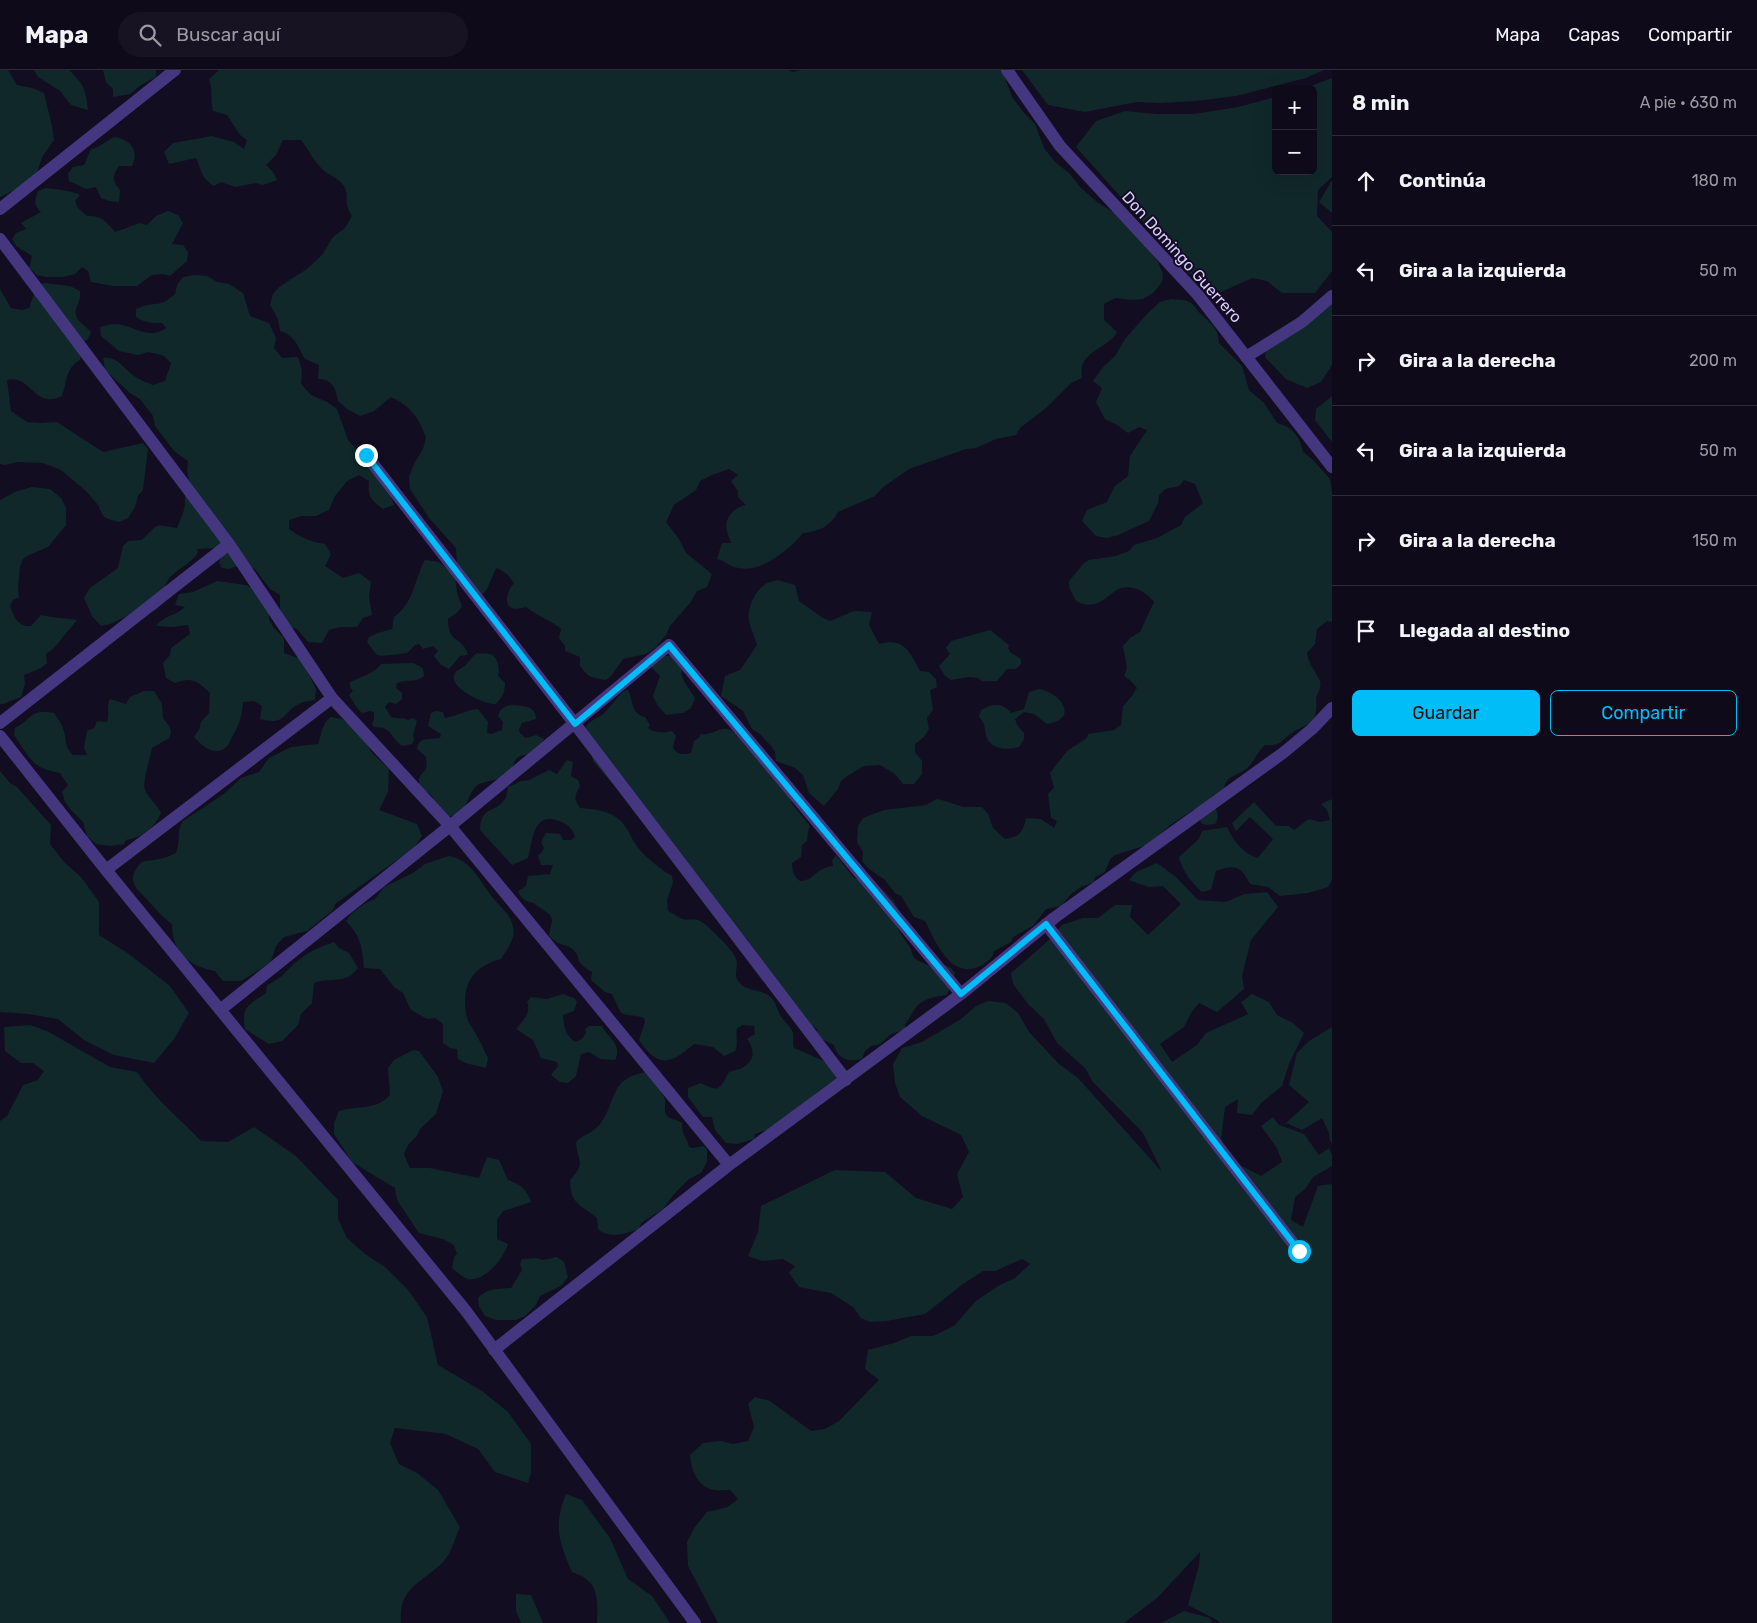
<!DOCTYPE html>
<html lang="es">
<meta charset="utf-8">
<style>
:root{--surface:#0e0a19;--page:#171322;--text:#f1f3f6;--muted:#9b9aa2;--line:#2e2b38;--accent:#00bcf7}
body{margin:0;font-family:Rubik,sans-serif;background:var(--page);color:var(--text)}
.controls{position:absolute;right:15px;top:15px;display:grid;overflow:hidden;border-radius:8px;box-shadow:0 5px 20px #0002}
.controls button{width:45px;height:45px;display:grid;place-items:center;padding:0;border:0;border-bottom:1px solid var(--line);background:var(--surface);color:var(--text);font:25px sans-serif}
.stop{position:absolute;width:15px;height:15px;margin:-11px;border:4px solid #00bcf7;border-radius:50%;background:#fff}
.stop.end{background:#00bcf7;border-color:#fff;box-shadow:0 1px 5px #0008}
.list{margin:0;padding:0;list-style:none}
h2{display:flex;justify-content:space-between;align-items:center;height:65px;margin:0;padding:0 20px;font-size:21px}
h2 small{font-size:16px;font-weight:400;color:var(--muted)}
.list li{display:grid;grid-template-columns:32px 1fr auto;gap:15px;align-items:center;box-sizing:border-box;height:90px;padding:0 20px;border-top:1px solid var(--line)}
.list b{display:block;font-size:19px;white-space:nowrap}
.list em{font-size:16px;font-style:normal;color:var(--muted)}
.actions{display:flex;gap:10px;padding:15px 20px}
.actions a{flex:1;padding:11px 0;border:1px solid var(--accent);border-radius:8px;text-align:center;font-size:18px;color:var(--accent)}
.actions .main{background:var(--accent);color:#111}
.icon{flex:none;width:28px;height:28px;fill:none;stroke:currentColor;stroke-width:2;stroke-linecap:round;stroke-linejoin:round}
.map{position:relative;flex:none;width:1332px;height:1553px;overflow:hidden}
header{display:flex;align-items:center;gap:30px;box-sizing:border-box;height:70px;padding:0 25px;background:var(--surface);border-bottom:1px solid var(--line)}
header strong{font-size:24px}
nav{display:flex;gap:28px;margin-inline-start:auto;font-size:18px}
.search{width:350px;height:45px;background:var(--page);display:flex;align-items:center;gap:12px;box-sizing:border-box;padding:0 18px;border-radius:28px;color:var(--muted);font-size:19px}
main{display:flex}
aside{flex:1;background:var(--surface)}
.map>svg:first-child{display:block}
.green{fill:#10282a}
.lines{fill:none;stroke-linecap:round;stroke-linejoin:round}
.minor{stroke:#443780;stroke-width:12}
.route{stroke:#00bcf7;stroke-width:6}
.labels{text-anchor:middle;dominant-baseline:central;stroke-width:4;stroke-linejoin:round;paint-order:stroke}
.street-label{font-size:16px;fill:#d9ccff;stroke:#130d21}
</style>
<header>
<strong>Mapa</strong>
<div class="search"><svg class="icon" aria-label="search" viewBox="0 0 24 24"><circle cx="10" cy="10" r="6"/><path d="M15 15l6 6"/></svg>Buscar aquí</div>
<nav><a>Mapa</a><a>Capas</a><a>Compartir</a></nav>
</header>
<main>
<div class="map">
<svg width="1332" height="1553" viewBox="0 0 1332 1553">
<rect width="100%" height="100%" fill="#130d21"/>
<path class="green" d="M0 0H8L17 15 32 18 44 23 52 56 54 70 42 87 37 103 23 116 0 127Z
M34 0H69C85 16 85 18 88 40L71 35 60 21 38 7Z
M103 0H156V7L141 15 130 24 113 27V19L106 12Z
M219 0H788L792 2 801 0H1001L1003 2 1012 27 1024 43 1035 54 1044 78 1055 92 1069 103 1080 117 1097 132 1116 144 1143 172 1158 192 1163 204 1162 212 1153 223 1143 229 1133 230 1115 228 1104 234V250L1117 262C1110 276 1087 280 1082 296 1081 299 1082 305 1082 308L1071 313 1046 338 1020 358 1016 365 996 369 976 378 966 379 909 399 882 418 875 426 838 442C831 456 818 462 803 463 789 480 761 503 739 498 730 497 725 491 717 489L722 473H731C730 469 728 465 727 461 723 448 735 437 746 435L738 427V421L731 411 738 405 729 399 712 405 700 411 696 420 674 435 666 452 679 469 686 483 712 504 707 517 697 521 690 533 670 556 666 565 655 578 646 584 623 589 612 605 606 610C590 607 589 608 580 596V587L565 581V576L559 568 561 559C551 550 537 546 526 537 503 544 503 527 514 513L507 504 497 498 495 500 487 519 477 531 457 496 456 478 429 448 410 419 409 407 414 394 423 379 426 368C419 348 411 336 391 327L374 341 360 346 347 339 338 331C336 318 332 309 318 309L319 295 305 289C297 276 296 266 280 261L278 249 270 235 273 224 279 217 307 199 322 185 333 167 345 158 352 146C350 143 348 139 347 135 346 128 348 122 344 116 338 108 329 105 322 99 313 90 309 80 301 70H283L276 85 266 95 273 102 277 110 263 115 256 113 235 117 221 112 214 116C201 108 202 101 196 88L169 94 164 82 173 73 212 66 234 72 244 79 247 70 240 65 227 45 213 41C210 29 213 20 209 9Z
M1022 0H1324L1306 8 1236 26 1196 31 1160 33 1137 32 1085 42 1048 35Z
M1332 8V107L1318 120 1317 146 1332 162V201L1315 223H1282L1267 211 1252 208 1217 224 1189 203 1076 77 1096 51 1125 41 1157 44H1194L1238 37 1276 27V101H1313V19H1303Z
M115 67C131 70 139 80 132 96H119C112 106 112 110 120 120L119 132 110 131 101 128 96 117 86 119 69 111 68 104 73 97 84 95 91 79C100 78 106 70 115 67Z
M1332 110V143L1319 132Z
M46 118C56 119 73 121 80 125L75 131 78 138 87 146C101 145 107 152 115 162L140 153 147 155 156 146 168 141 178 145 183 153 172 174 183 175 188 182 187 191 170 206 163 204 152 205 137 216H113L91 212 88 201 82 197 75 204 63 207H46L37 205 29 198 32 186 16 176 12 169 16 163 26 159 21 153 41 142C33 136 35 129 38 121Z
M195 205 207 206 217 212 229 214 243 223 250 246 269 253 276 268 274 278 282 288 298 287 302 300 301 314 311 325 327 332 337 339 348 370 387 415 394 435 383 439C371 430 367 426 369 411L359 405 347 411 335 426 329 440 316 446H301L289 450V459C300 467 311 472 325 474L331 484 325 496 343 508 359 503 371 512 369 527 372 545 363 548 357 557H340L329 560 322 573 308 572 297 559 284 555 280 537V525L270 519 254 498 237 496 229 499 222 498 219 493 221 486 215 478 197 479 198 483C190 495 171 501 166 514 164 518 166 525 166 530L156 540 134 543 110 554 101 556 92 546 84 528 90 518 118 498 123 476 128 471 142 470C160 453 152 454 177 458L183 443 185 435V425L189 411 187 400 188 391 174 381 155 356 153 346 140 329 130 323 105 300 103 288C117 286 123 298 134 306 140 310 146 312 153 315L165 311 171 293 164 286 157 284 148 282 138 285 119 281 101 266 100 257C105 256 110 254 116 254 133 255 150 271 166 258L162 253C152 253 145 253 136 247V239C146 234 151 235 161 233 166 232 171 227 175 224L177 215 183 207Z
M43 213 70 216 80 221V228L75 242 78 250 91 262 88 269 84 272 80 290C65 298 67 313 62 326 34 340 31 304 7 310L11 341 27 352 40 353 57 352 103 382 143 373 148 379 143 420 138 426 135 437 128 448 119 452 108 449 103 446 98 435 86 421 61 400 43 393 17 392 5 395 0 394V219L11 238 22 240 29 238 34 224Z
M1332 223V295L1321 312 1307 318 1286 309 1265 287 1266 274 1275 263Z
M1171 229C1176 230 1182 229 1187 231 1194 233 1196 240 1201 244 1211 255 1218 256 1219 273L1242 296 1249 320 1264 333 1277 353C1293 357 1300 367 1303 382L1313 390 1330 409 1332 423V552L1327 551 1317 559 1315 574 1307 583C1308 593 1316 602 1320 611 1322 619 1317 622 1316 629 1316 633 1317 637 1316 641 1314 656 1301 656 1292 663 1281 670 1281 677 1265 675 1258 681 1256 688 1250 695 1242 706 1226 703 1224 719L1212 726 1210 731C1216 739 1221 745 1215 754L1207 755 1202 754 1194 739 1169 756 1150 774 1115 785 1110 789 1105 802 1095 807 1094 812 1081 817 1071 824 1061 836 1046 839 1033 856 1013 867 1011 872 994 881C992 889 988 891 982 895 952 912 936 873 925 851L914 847 901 826 895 823 884 809 869 799 862 791 863 782 857 772 858 756 863 748 884 740 926 735 937 729 945 731 963 737H982L988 744 993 758 1005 769C1020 767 1023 762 1026 748L1041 749 1054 758 1057 751 1051 748 1048 724 1054 718 1050 703 1067 681 1087 668 1088 664 1114 660 1121 655 1123 636 1132 626 1137 618 1131 611 1124 606 1127 598 1123 576 1130 568 1140 562 1154 532C1145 521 1130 512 1115 521 1109 525 1103 532 1095 534 1088 536 1082 534 1076 531L1069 517V511L1084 493 1089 490 1116 486 1129 481 1134 475 1157 468 1181 455 1185 447 1203 433 1195 414 1184 410C1179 419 1174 416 1166 419 1163 421 1161 423 1159 425L1158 433 1149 451 1118 465 1107 468 1096 466 1082 451 1087 440 1107 432 1114 417 1128 406 1130 386 1147 360 1139 357 1128 363 1117 355 1105 349 1096 332 1102 318 1093 311 1104 296 1115 286 1125 269 1146 245 1160 232Z
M1332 326V372L1315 350 1316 339Z
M32 417 50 419 61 428 66 438V455L48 477 29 485 23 489 20 497 18 519 19 527 13 530 10 536C14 547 18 557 31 556L41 545C53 548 65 548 77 550L54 578 46 584 47 593 41 598 24 605 25 614 21 627 3 634H0V430L17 421Z
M425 490 439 492 455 505 457 523 462 536 458 542 448 549C448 575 463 566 468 585L460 586 449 599 441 595 434 586 438 581 433 576 423 579 419 574 415 575 407 583C396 584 387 587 377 585L367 572 369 567 378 563 392 559 394 547C414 533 414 510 425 490Z
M778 510 795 515 799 531 823 548 830 551 854 541 872 542 869 555 879 574C904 567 910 582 920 601L929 602 936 609 937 617 930 620 933 640 927 648 929 659 924 667 915 674V682L922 691V704L914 714H903L895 704 880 695 864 696 849 705 841 711 838 719 824 736 809 723 803 705 795 698 776 691 775 682 772 677 760 664 752 659 743 641 721 626 725 606 740 600 757 575C755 567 751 560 749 552 747 538 754 521 767 513 770 512 775 511 778 510Z
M217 511 246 515 252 518 269 540V550L274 558 284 568V583L301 589 316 619 315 630C310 631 304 631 299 634 281 643 287 656 260 649L262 636 254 631 243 632C242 646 240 653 233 665 231 668 230 673 227 676 216 688 202 676 194 667L199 660 201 652 209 643 210 623C199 612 191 606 175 613L166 608 163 593 170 585 171 578 190 564 188 555 172 557 156 556C166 544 174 547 185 537L175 535 179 524 193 522Z
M990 560 1009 575 1008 578 1010 582 1021 589V594L1016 599H1007L997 611H982L978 608 969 607 951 610 945 606 939 596 950 584 946 578 951 571Z
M477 583C480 584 486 583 490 584 498 586 500 599 498 606L505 613C505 623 502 627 496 634 486 635 450 619 454 605 455 601 459 600 463 597 468 594 471 587 477 583Z
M674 585 683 598 681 604 685 613 695 628 691 638 683 643 666 645 658 636 653 626 660 606 651 597 665 586Z
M413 593 423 598 424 606C417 613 406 609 397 613L396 618 402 623V629L396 634 389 632 385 637 391 647C397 649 402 647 408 650L413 648 417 651 413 665 414 670 412 674 403 676C394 672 391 660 383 658 381 657 377 658 374 657L372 654 374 650V643L371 641 362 643 357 638 349 625 353 621 350 617V612C361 607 375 603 381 594Z
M627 619C634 629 630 644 645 647L650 655 648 658C653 663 666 663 672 661L676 666 673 677C676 685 684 685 691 683L694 671 699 668 700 664C716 666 722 652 735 663L790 728 792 734 810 756 808 762 807 771 802 775 801 787 792 793C792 800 793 806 800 811 814 811 815 798 833 796L832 790 836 785 854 808 878 815 893 830 899 840 897 856 899 861 911 879 912 884 915 889 932 897 945 895 951 898 955 903 947 925C938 926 926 928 919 934 913 939 911 948 905 954V960L891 964 880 974 871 976 865 981 862 989C849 992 838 990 834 975 825 970 818 970 817 959L808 953 752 882 748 870 740 863 593 691C592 681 584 669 585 660 586 652 596 649 602 645 612 637 616 626 627 619Z
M1040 619C1062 624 1079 649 1047 654L1034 644 1024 642 1015 649 1017 655 1024 663V669L1019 677C1009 680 994 680 988 670 983 661 988 657 979 647L981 640C992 634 1002 632 1011 643L1024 639 1029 622Z
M144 621H154L162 634 163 648 170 657 171 663 169 668 152 678C150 687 142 714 145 720 149 729 157 734 161 743 154 758 143 767 126 770L124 774 110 776 96 774 87 766 83 752 71 740 65 732 62 722 68 715 60 703C31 698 30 688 14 665L15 658C34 648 29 639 54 643 58 649 63 655 64 662 68 675 63 673 73 685H87L84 678 87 661 94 658 97 651 107 652C110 644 106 637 110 629L126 634 130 627Z
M512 635C522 636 536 635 536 649L522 653 519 660 520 663 526 668 536 665 544 669 542 673 538 675 530 684C510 686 518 693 508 703 501 711 488 710 479 714 468 721 469 736 459 743 454 746 446 747 440 748 436 737 435 722 422 721L419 714V708C425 698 428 702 426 687L417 679C419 666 429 670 440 668L441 664 428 656 431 643 436 641 443 642 445 648C457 646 466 640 478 639L488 652 487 663 491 664 502 660 503 652 498 646C500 639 505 636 512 635Z
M331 647 342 649 350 655 367 673 371 682 389 699 388 722 379 740 417 754 422 766 414 778 335 834 333 840 307 861 284 867 276 876 271 891 262 898 241 911H223L215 901C189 896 172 883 172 854 163 848 158 841 150 833 143 823 127 816 135 801 137 798 139 794 142 792 146 790 150 791 153 790 161 789 168 787 176 783 181 771 176 761 183 751L225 723 241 708 259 702 269 688 291 677 318 674C322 664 321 654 331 647Z
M567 690 573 692 571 706 578 710 580 716C575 725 573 729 580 738 597 739 618 742 627 759 631 766 634 773 639 779 649 790 660 799 672 806L673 813 667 830 668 841C673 843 677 847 682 849 687 851 694 848 700 851 708 855 734 881 736 889 739 897 733 904 738 911 746 922 759 919 768 925 776 930 776 938 780 945 784 952 790 955 793 963 794 969 792 973 794 978L824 991 839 1008 817 1022 811 1031C795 1036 790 1046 777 1056 771 1060 762 1061 755 1064L754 1069 737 1074 726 1073 715 1060 712 1047H703L688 1027V1018L701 1013C719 1023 720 1019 729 1002 734 1000 738 1000 742 998 755 992 755 979 747 969L755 964 754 956 743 955 737 958C735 966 739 973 735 981L724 986 713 977 694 974C671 994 658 999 639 970L645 952 644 948C636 945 629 946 621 943L612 924 605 922 591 910 592 902C587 899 582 896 579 891 578 888 578 885 576 883 569 872 558 878 549 865 550 860 551 856 552 851 552 842 539 839 534 833 525 831 521 829 518 821L526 816 528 806 550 804 553 795H541L538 786 542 782 544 778 541 772 546 763 560 764 563 770H571L575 767C573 759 568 754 559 751 533 741 533 770 528 788L512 795 480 760C481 735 495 744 505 729 507 727 507 721 508 717L521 711 529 710 549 700 557 704Z
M0 701 10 713 17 717 51 755 50 774 64 792 81 807 99 832V865L129 884 170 916 189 943 174 969 154 993 114 985 84 970 58 949 28 944 0 942Z
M1332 729V810L1328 817 1308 823 1280 826 1268 817 1250 814C1241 796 1235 794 1216 801L1211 820 1202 822C1192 813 1182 801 1179 787L1199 769 1202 761 1227 757C1233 770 1243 784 1258 788L1273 769 1250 747 1236 761 1232 753 1254 732 1276 756H1289L1294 760 1309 749 1320 752 1330 750 1327 740 1321 734Z
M449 786C472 790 480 812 493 828 500 837 511 844 513 857 516 869 507 879 501 889 478 895 465 908 465 932 465 938 466 946 468 951 469 954 473 957 474 961 480 970 483 979 488 988L486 998 465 993 458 989 457 979 450 978 443 973V954L435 948 427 949 411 940 403 923 394 917 380 899 364 898C362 876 361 867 346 851L352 843 364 834 375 829 384 817 413 803 425 794Z
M1157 793 1176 807 1198 830 1225 832 1245 824 1267 822 1278 837 1251 870 1242 906 1244 919 1217 942 1199 933 1191 943 1184 957 1160 974 1172 992 1197 975 1206 963 1248 944 1241 932 1252 924 1269 932 1277 945 1293 953 1304 963 1289 994 1282 1016 1261 1033 1252 1045 1237 1043 1238 1029 1225 1037 1221 1069 1234 1092 1261 1106 1282 1092 1277 1078 1261 1056 1273 1047 1279 1055 1304 1064 1319 1085 1329 1078 1332 1085V1096L1313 1107 1305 1119 1295 1127 1291 1150 1303 1157 1318 1116 1332 1114V1553H1220L1217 1550 1188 1535 1199 1495 1200 1482 1157 1528 1124 1553H718L688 1496 687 1472 695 1457 707 1442 728 1437 738 1429 730 1420C725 1420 719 1421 714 1420 697 1417 691 1399 690 1385L703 1373 721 1371 733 1374 748 1371 754 1357 748 1334 755 1327 770 1331 811 1361 825 1359 839 1351 879 1310 865 1299 868 1280 894 1273 911 1266H933L954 1256 976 1231 998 1216 1015 1208 1030 1194 1022 1189 995 1201H983L963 1214 925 1244 887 1251 870 1252 861 1248 853 1237 831 1223 799 1217 789 1203 795 1196 783 1189 762 1191 748 1186 758 1162 761 1136 835 1100 885 1102 916 1128 952 1139 963 1127 957 1104 969 1082 961 1065 922 1046 900 1027 895 1013 893 994 902 978 922 972 961 949 976 936 988 931 1006 933 1018 943 1029 962 1059 994 1078 1008 1162 1102 1143 1063 1093 1012 1085 998 1057 973 1044 949 1028 934 1013 914 1011 903 1049 870 1062 855 1083 848H1098L1115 835H1132L1130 847 1148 865 1181 834 1163 816 1148 817 1129 810 1136 802Z
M334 872 339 878 349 883 358 898C355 901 352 905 348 907 338 912 325 908 314 913L312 933 301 944 298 955 282 971 269 974 245 959C241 936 249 935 266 923L267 915C280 910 286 901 295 893 307 882 320 877 334 872Z
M563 924 574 928 577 932 574 941 563 945C564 956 565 965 575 972L582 969 586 963 585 959 589 956H602C608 968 623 975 615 990L600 989 589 982 581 984 576 1006 568 1013 560 1012 551 1005 558 996 557 992 541 988 533 970 516 959C522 951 532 943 527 932L531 927 547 929Z
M30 955 47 961 110 997 137 1002C155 1029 179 1048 201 1071L228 1072 254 1057 296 1086 338 1130V1149L347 1168 365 1184 385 1197 408 1220 427 1247 438 1295 482 1321 508 1342 531 1374V1403L528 1413 495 1402 478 1379 446 1364 395 1358 390 1373 399 1394 417 1403 438 1420 460 1457C455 1468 451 1484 443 1492 421 1514 398 1517 401 1553H0V1051L7 1046 23 1015 38 1010 44 1001 33 993H21L5 981 4 957Z
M1332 957V1074L1330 1070 1329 1063 1322 1048 1302 1060 1286 1053 1309 1032 1289 1015 1297 983 1309 971Z
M413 980 419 981 438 1007 443 1021 436 1044 420 1059 416 1067 408 1075 404 1084 410 1098H430L479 1108 487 1087 499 1090 508 1110C520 1114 527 1119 531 1132L503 1141 497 1150V1169L508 1174C504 1188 485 1212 468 1209 462 1207 457 1202 452 1198L454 1187 457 1184 454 1175 443 1169 419 1163 397 1130 395 1118 352 1092 334 1064V1053L339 1041C360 1035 375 1041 390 1025L388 998 394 990Z
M646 1002C652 1010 663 1021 665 1030 666 1035 663 1042 667 1046 671 1050 677 1049 682 1053 682 1066 687 1067 689 1077L693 1078 704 1076 707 1080V1092L701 1103 689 1109 674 1124 663 1139 641 1153 639 1159C626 1164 609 1169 598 1159L597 1148C580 1134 570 1134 570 1110 587 1092 577 1092 576 1072 584 1064 593 1063 600 1054 618 1030 608 1009 646 1002Z
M557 1187 564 1192 568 1207 561 1216 540 1226 536 1235 525 1246 516 1250H496L485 1246 479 1236 478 1228C487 1218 498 1219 511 1218L522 1200 520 1194 522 1189 536 1188 543 1190Z
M566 1424 582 1430 610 1468 628 1509 652 1526 670 1553H597C598 1527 599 1511 572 1502 559 1472 553 1456 566 1424Z
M516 1524 531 1525 543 1553H521L516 1541Z
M1184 1541 1210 1548 1212 1553H1161Z"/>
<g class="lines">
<path class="minor" d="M1007 0 1060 76 1198 225 1332 397
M0 139 175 0
M0 169 229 474 332 628 450 756 729 1095
M1246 287 1302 252 1332 226
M366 385 575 654 846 1010
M0 653 229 474
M0 666 106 800 466 1241 695 1553
M106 800 332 628
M1046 854 1299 1181
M220 940 450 756 669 575 961 924
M494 1280 729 1095 961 924 1054 848 1283 683 1312 659 1332 638"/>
</g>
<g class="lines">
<path class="route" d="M366 385 575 654 669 575 961 924 1046 854 1299 1181"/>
</g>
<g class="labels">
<g class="street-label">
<text transform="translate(1182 187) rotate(48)">Don Domingo Guerrero</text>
</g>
</g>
</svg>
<div class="controls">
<button>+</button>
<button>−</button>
</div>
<div class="stop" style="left:1299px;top:1181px"></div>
<div class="stop end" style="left:366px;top:385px"></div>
</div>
<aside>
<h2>8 min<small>A pie · 630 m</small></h2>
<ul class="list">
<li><svg class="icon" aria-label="ahead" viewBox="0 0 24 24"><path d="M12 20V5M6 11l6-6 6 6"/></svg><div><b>Continúa</b></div><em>180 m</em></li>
<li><svg class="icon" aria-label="left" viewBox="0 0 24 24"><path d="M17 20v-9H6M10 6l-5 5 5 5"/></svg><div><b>Gira a la izquierda</b></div><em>50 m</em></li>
<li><svg class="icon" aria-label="right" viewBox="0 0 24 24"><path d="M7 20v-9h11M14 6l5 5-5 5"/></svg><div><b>Gira a la derecha</b></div><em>200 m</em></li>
<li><svg class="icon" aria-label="left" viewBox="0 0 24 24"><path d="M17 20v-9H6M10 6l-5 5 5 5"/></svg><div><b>Gira a la izquierda</b></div><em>50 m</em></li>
<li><svg class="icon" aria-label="right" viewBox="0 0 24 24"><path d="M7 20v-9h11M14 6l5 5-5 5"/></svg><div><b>Gira a la derecha</b></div><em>150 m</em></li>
<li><svg class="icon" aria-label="arrive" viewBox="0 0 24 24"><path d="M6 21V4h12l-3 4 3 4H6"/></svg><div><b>Llegada al destino</b></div></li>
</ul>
<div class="actions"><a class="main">Guardar</a><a>Compartir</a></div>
</aside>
</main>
